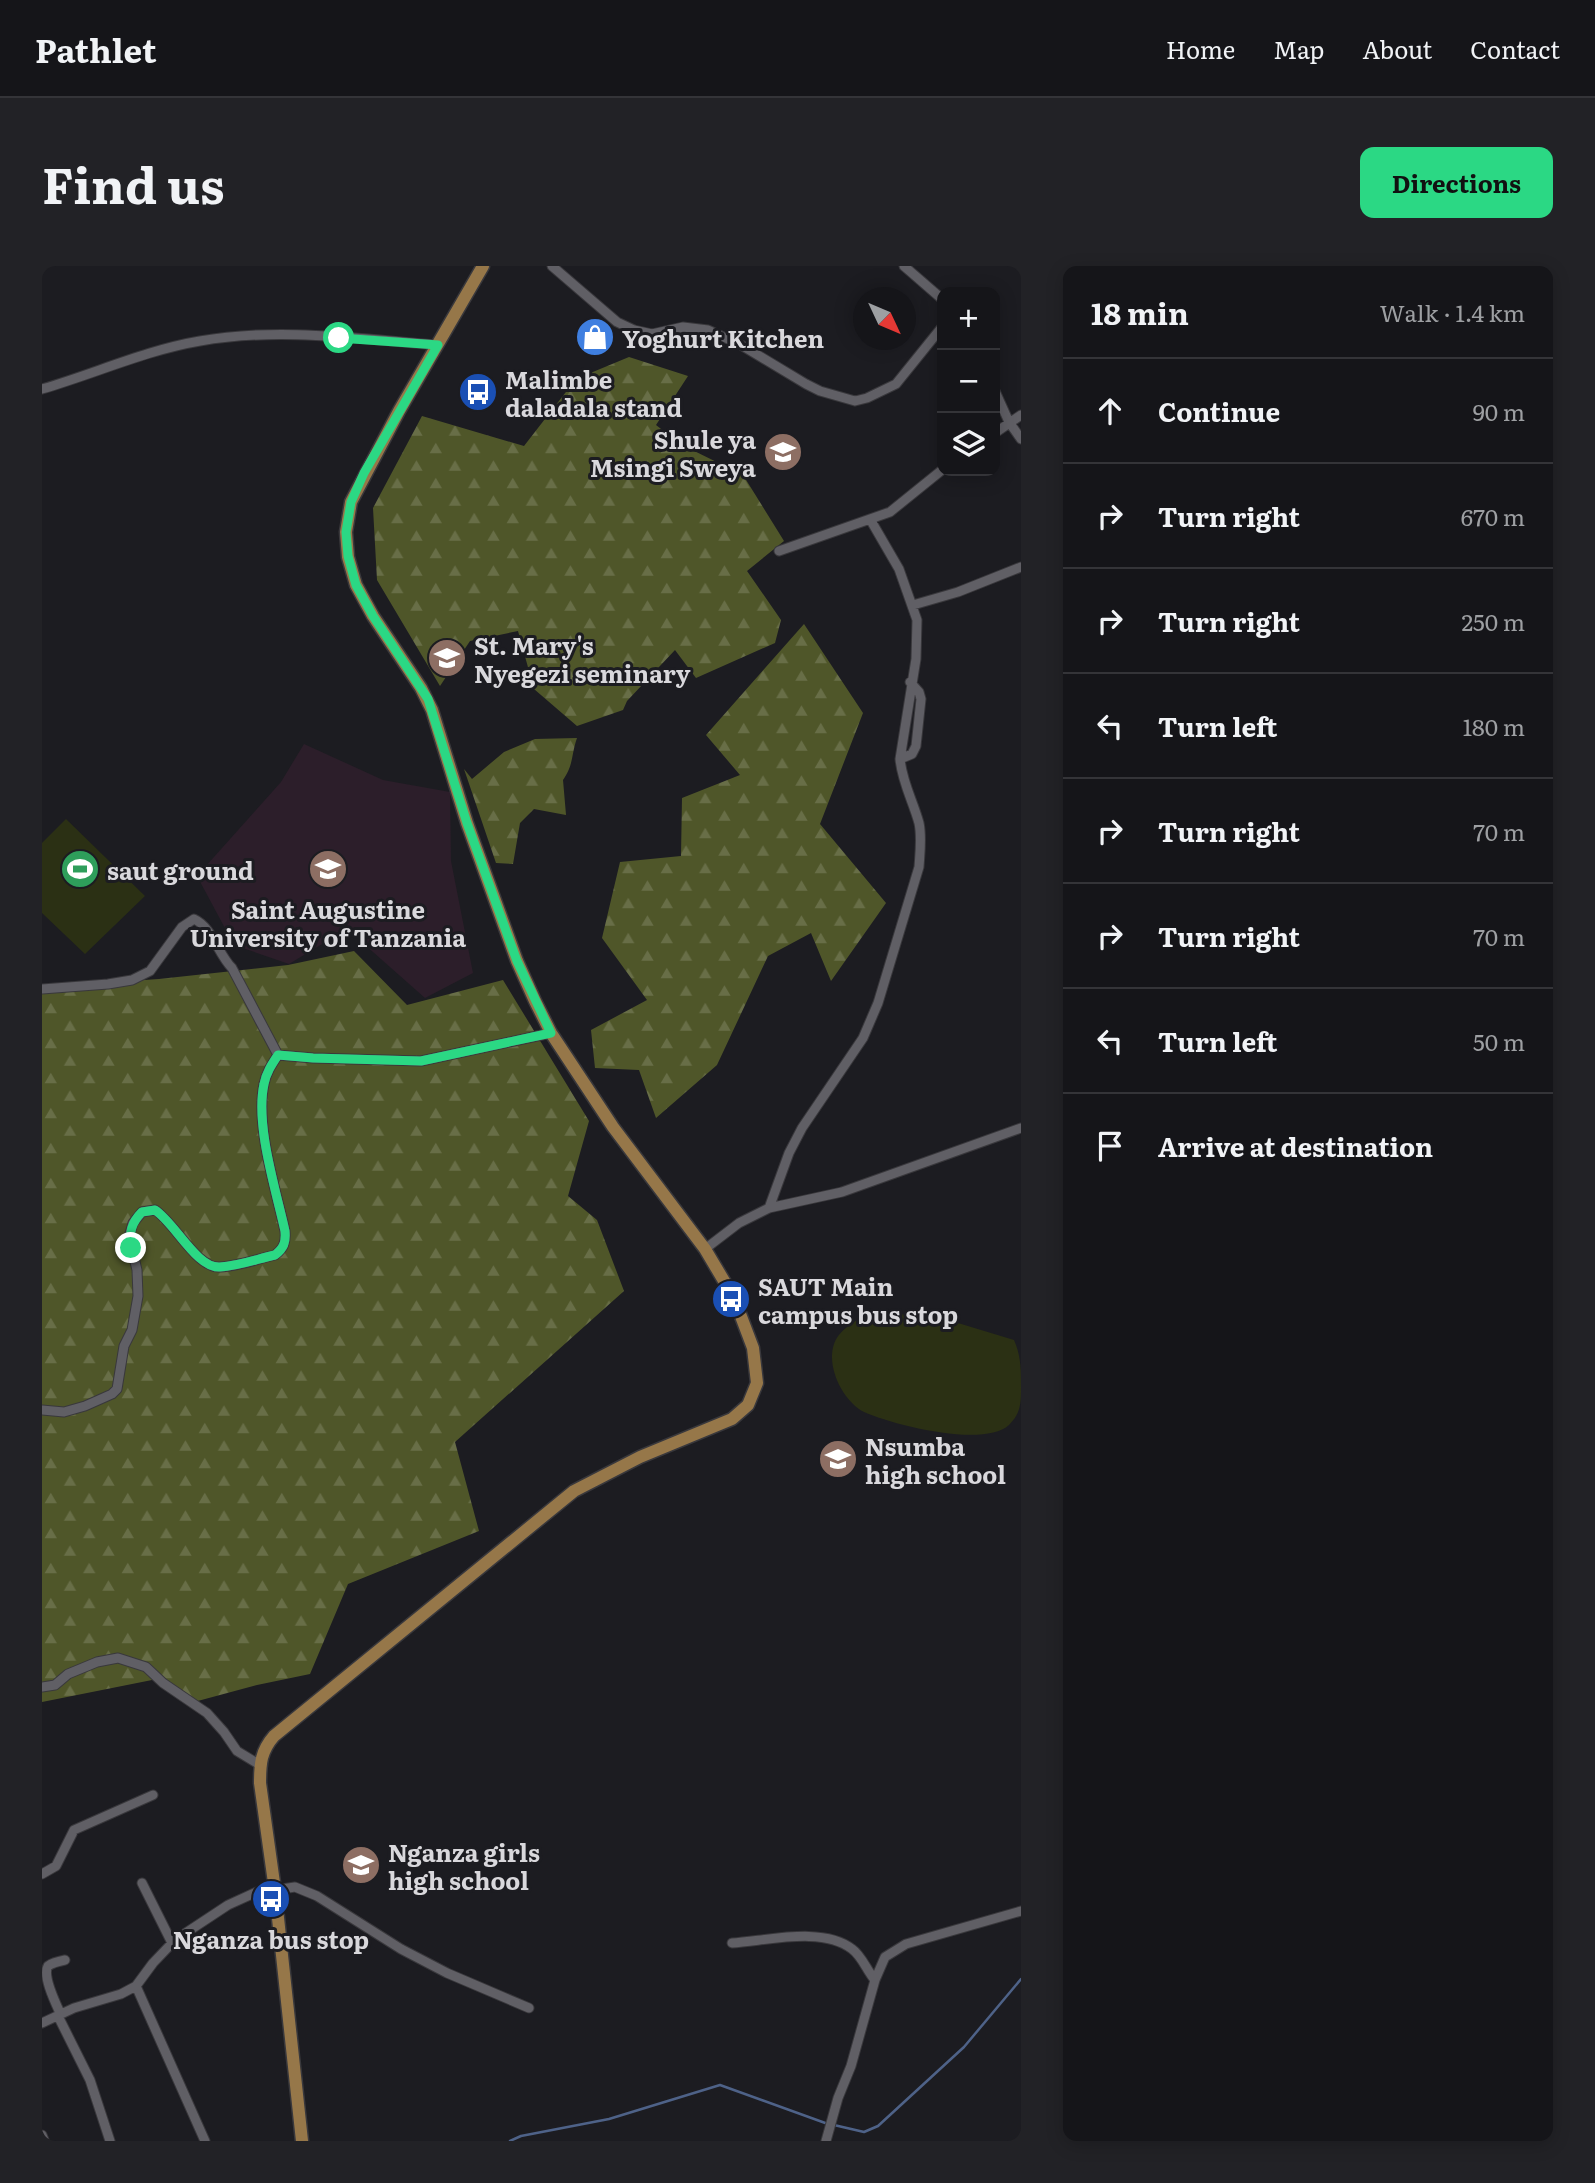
<!DOCTYPE html>
<meta charset="utf-8">
<style>
:root{--surface:#151519;--page:#222226;--text:#f1f3f6;--muted:#9d9fa2;--line:#343438;--accent:#2bd884}
body{margin:0;font-family:Literata,serif;background:var(--page);color:var(--text)}
.controls{position:absolute;right:21px;top:21px;display:grid;overflow:hidden;border-radius:14px;box-shadow:0 4px 18px #0003}
.controls button{width:63px;height:63px;display:grid;place-items:center;padding:0;border:0;border-bottom:2px solid var(--line);background:var(--surface);color:var(--text);font:35px sans-serif}
.compass{position:absolute;left:811px;top:21px;width:63px;height:63px;border-radius:50%;background:var(--surface);box-shadow:0 4px 18px #0003;rotate:134deg}
.stop{position:absolute;width:21px;height:21px;margin:-16px;border:5px solid #2bd884;border-radius:50%;background:#fff}
.stop.end{background:#2bd884;border-color:#fff;box-shadow:0 2px 7px #0008}
.list{margin:0;padding:0;list-style:none}
h2{display:flex;justify-content:space-between;align-items:center;height:91px;margin:0;padding:0 28px;font-size:30px}
h2 small{font-size:23px;font-weight:400;color:var(--muted)}
.list li{display:grid;grid-template-columns:46px 1fr auto;gap:21px;align-items:center;box-sizing:border-box;height:105px;padding:0 28px;border-top:2px solid var(--line)}
.list b{display:block;font-size:26px;white-space:nowrap}
.list em{font-size:23px;font-style:normal;color:var(--muted)}
.icon{flex:none;width:38px;height:38px;fill:none;stroke:currentColor;stroke-width:2;stroke-linecap:round;stroke-linejoin:round}
.map{position:relative;flex:none;width:979px;height:1875px;overflow:hidden;border-radius:14px}
header{display:flex;align-items:center;gap:42px;box-sizing:border-box;height:98px;padding:0 35px;background:var(--surface);border-bottom:2px solid var(--line)}
header strong{font-size:33px}
nav{display:flex;gap:38px;margin-inline-start:auto;font-size:24px}
.intro{display:flex;align-items:center;justify-content:space-between;box-sizing:border-box;height:168px;padding:0 42px}
h1{margin:0;font-size:49px}
.button{padding:18px 32px;border-radius:14px;background:var(--accent);color:#111;font-size:24px;font-weight:700}
main{display:flex;gap:42px;padding:0 42px}
aside{flex:1;background:var(--surface);border-radius:14px;box-shadow:0 4px 18px #0003}
.map>svg:first-child{display:block}
.education{fill:#2c1e2a}
.forest{fill:url(#forest-firs)}
.garden{fill:#2b3014}
.lines{fill:none;stroke-linecap:round;stroke-linejoin:round}
.stream{stroke:#4e6288;stroke-width:2.5}
.minor-casing{stroke:#39383c;stroke-width:11}
.major-casing{stroke:#39383c;stroke-width:15}
.minor{stroke:#605f65;stroke-width:9}
.major{stroke:#967749;stroke-width:12}
.route{stroke:#2bd884;stroke-width:9}
.labels{text-anchor:middle;dominant-baseline:central;stroke-width:6;stroke-linejoin:round;paint-order:stroke}
.poi-label{font-size:24px;font-weight:bold;fill:#d9d8dc;stroke:#1c1c21;text-anchor:start}
</style>
<header>
<strong>Pathlet</strong>
<nav><a>Home</a><a>Map</a><a>About</a><a>Contact</a></nav>
</header>
<div class="intro"><h1>Find us</h1><a class="button">Directions</a></div>
<main>
<div class="map">
<svg width="979" height="1875" viewBox="0 0 979 1875">
<defs>
<pattern id="forest-firs" width="22" height="20" patternUnits="userSpaceOnUse" patternTransform="scale(1.75)"><rect width="22" height="20" fill="#4f5629"/><path d="M5 1l3.5 6h-7zM16 11l3.5 6h-7z" fill="#686e47"/></pattern>
</defs>
<rect width="100%" height="100%" fill="#1c1c21"/>
<path class="education" d="M262 478 341 514 408 526 409 595 431 707 383 732 305 663 247 698 192 679 155 610 239 516Z"/>
<path class="forest" d="M587 91 646 110 614 159 638 178 701 209 742 275 705 305 739 354 733 377 654 412 633 384 585 435 581 444 535 460 492 423 476 365 428 375 398 420 335 314 331 242 380 150 482 180 534 113Z
M762 358 821 447 778 558 844 637 789 715 769 667 726 690 675 799 614 852 597 804 553 802 549 764 605 734 560 672 578 596 639 590 640 532 698 509 664 469Z
M535 472C529 489 532 498 521 514L524 549 492 543 478 557 471 598 454 597 422 503 430 513 462 486 493 473Z
M312 685 365 739 461 714 547 855 526 930 555 954 582 1025 413 1176 437 1265 306 1318 268 1408 215 1419 152 1436 115 1413 0 1436V721L117 713 246 699Z"/>
<path class="garden" d="M24 553 103 630 43 688 0 647V577Z
M833 1044 916 1057 972 1074C979 1090 979 1103 979 1121 979 1137 979 1147 967 1159 942 1182 851 1159 822 1146 801 1135 784 1101 792 1078 798 1061 819 1052 833 1044Z"/>
<g class="lines">
<path class="stream" d="M792 1859 822 1866 836 1860 922 1781 979 1713
M468 1875 479 1870 567 1853 678 1819 786 1858"/>
<defs>
<path id="minor" d="M510 0 575 56 592 64 610 68 641 61 666 64 699 79 764 118 778 125 813 135 825 132 854 118 900 61
M862 0 900 33
M0 123C52 108 104 84 158 75 236 61 318 73 396 79
M953 125 967 156 979 173
M953 167 979 149
M737 285 848 246 900 204
M871 339 916 326 979 301
M858 493 870 488 874 480 879 433 877 426 868 416
M0 723 66 718 90 714 108 705 140 661 152 653C170 661 176 688 190 702L236 789 271 792 379 795 509 767
M727 942 747 887 760 862 821 772 836 737 877 601C878 586 880 571 877 557 871 535 860 516 858 493L874 393 875 354 857 303 828 253
M663 983 697 957 727 942 800 926 979 862
M0 1144 22 1146 43 1140 70 1128 75 1123 82 1080 90 1064 96 1030 95 1004 87 971 91 957 100 946 113 944C133 957 155 1003 178 1001 197 1000 215 993 233 989 242 982 244 976 243 965 234 924 213 859 222 818 224 807 230 798 236 789
M0 1421 13 1419 26 1408 55 1396 76 1392 104 1401 121 1417 165 1447 182 1466 195 1485 218 1499
M0 1608 14 1600 32 1564 111 1529
M100 1617 130 1677
M233 1624 253 1621 275 1630 359 1683 405 1707 487 1742
M690 1677C724 1675 781 1660 810 1683 820 1690 825 1705 833 1714
M94 1720 163 1875
M19 1749C14 1738 0 1710 6 1700 10 1697 18 1695 23 1694
M16 1750 48 1814 68 1875
M0 1757 32 1742 79 1728 94 1720 111 1697 133 1674 186 1639 232 1618
M0 1869 2 1874
M784 1875 796 1832 809 1800 833 1714 843 1691 864 1678 979 1645"/>
<path id="major" d="M260 1875 233 1624 218 1517C218 1497 219 1485 232 1470L532 1225 598 1191 690 1153 706 1139 715 1117 711 1082 697 1045 685 1020 663 983 571 861 509 767 493 735 475 695 425 557 390 444 379 422 331 350 314 319 306 291 304 266 309 236 357 145 441 0"/>
</defs>
<use href="#minor" class="minor-casing"/>
<use href="#major" class="major-casing"/>
<use href="#minor" class="minor"/>
<use href="#major" class="major"/>
</g>
<g class="lines">
<path class="route" d="M89 982C87 967 89 957 100 946L113 944C133 957 155 1003 178 1001 197 1000 215 993 233 989 242 982 244 976 243 965 234 924 213 859 222 818 224 807 230 798 236 789L271 792 379 795 509 767 475 695 425 557 386 433 331 350 314 319 306 290 304 266 309 236 322 207 396 79 297 72"/>
</g>
<defs>
<symbol id="shop-disc" viewBox="-11 -11 22 22"><circle r="9.5" fill="#3f7fe0" stroke="#1c1c21"/><path d="M-5-2.5h2.3a2.7 3.5 0 0 1 5.4 0H5L5.5 6h-11ZM-1.5-2.5h3a1.5 2.3 0 0 0-3 0Z" fill="#fff"/></symbol>
<symbol id="bus-disc" viewBox="-11 -11 22 22"><circle r="9.5" fill="#1a4fb4" stroke="#1c1c21"/><path d="M-5-6H5V4H4V6H2V4H-2V6H-4V4H-5ZM-3.5-4V0h7V-4ZM-3.5 1.2v1.5H-2V1.2ZM2 1.2v1.5H3.5V1.2Z" fill="#fff"/></symbol>
<symbol id="school-disc" viewBox="-11 -11 22 22"><circle r="9.5" fill="#8d6e63" stroke="#1c1c21"/><path d="M0-5L7-2L0 1L-7-2ZM-4 1L0 2.5L4 1V4Q0 6-4 4Z" fill="#fff"/></symbol>
<symbol id="stadium-disc" viewBox="-11 -11 22 22"><circle r="9.5" fill="#2e9e5b" stroke="#1c1c21"/><path d="M0-5a6.5 5 0 1 0 0 10a6.5 5 0 1 0 0-10ZM-3.5-1.8h7v3.6h-7Z" fill="#fff"/></symbol>
<symbol id="university-disc" viewBox="-11 -11 22 22"><circle r="9.5" fill="#8d6e63" stroke="#1c1c21"/><path d="M0-5L7-2L0 1L-7-2ZM-4 1L0 2.5L4 1V4Q0 6-4 4Z" fill="#fff"/></symbol>
</defs>
<g fill-rule="evenodd">
<use href="#shop-disc" x="531" y="49" width="44" height="44"/>
<use href="#bus-disc" x="414" y="104" width="44" height="44"/>
<use href="#school-disc" x="719" y="164" width="44" height="44"/>
<use href="#school-disc" x="383" y="370" width="44" height="44"/>
<use href="#stadium-disc" x="16" y="581" width="44" height="44"/>
<use href="#university-disc" x="264" y="581" width="44" height="44"/>
<use href="#bus-disc" x="667" y="1011" width="44" height="44"/>
<use href="#school-disc" x="774" y="1171" width="44" height="44"/>
<use href="#school-disc" x="297" y="1577" width="44" height="44"/>
<use href="#bus-disc" x="207" y="1611" width="44" height="44"/>
</g>
<g class="labels">
<g class="poi-label">
<text x="580" y="71">Yoghurt Kitchen</text>
<text x="463" y="112">Malimbe<tspan x="463" dy="28">daladala stand</tspan></text>
<text x="714" y="172" text-anchor="end">Shule ya<tspan x="714" dy="28">Msingi Sweya</tspan></text>
<text x="432" y="378">St. Mary's<tspan x="432" dy="28">Nyegezi seminary</tspan></text>
<text x="65" y="603">saut ground</text>
<text x="286" y="642" text-anchor="middle">Saint Augustine<tspan x="286" dy="28">University of Tanzania</tspan></text>
<text x="716" y="1019">SAUT Main<tspan x="716" dy="28">campus bus stop</tspan></text>
<text x="823" y="1179">Nsumba<tspan x="823" dy="28">high school</tspan></text>
<text x="346" y="1585">Nganza girls<tspan x="346" dy="28">high school</tspan></text>
<text x="229" y="1672" text-anchor="middle">Nganza bus stop</text>
</g>
</g>
</svg>
<div class="controls">
<button>+</button>
<button>−</button>
<button><svg class="icon" aria-label="layers" viewBox="0 0 24 24"><path d="M12 4l9 5-9 5-9-5zM3 14l9 5 9-5"/></svg></button>
</div>
<svg class="compass" viewBox="-18 -18 36 36"><path d="M0-13l5 13h-10z" fill="#e53935"/><path d="M0 13l5-13h-10z" fill="#9d9fa2"/></svg>
<div class="stop" style="left:297px;top:72px"></div>
<div class="stop end" style="left:89px;top:982px"></div>
</div>
<aside>
<h2>18 min<small>Walk · 1.4 km</small></h2>
<ul class="list">
<li><svg class="icon" aria-label="ahead" viewBox="0 0 24 24"><path d="M12 20V5M6 11l6-6 6 6"/></svg><div><b>Continue</b></div><em>90 m</em></li>
<li><svg class="icon" aria-label="right" viewBox="0 0 24 24"><path d="M7 20v-9h11M14 6l5 5-5 5"/></svg><div><b>Turn right</b></div><em>670 m</em></li>
<li><svg class="icon" aria-label="right" viewBox="0 0 24 24"><path d="M7 20v-9h11M14 6l5 5-5 5"/></svg><div><b>Turn right</b></div><em>250 m</em></li>
<li><svg class="icon" aria-label="left" viewBox="0 0 24 24"><path d="M17 20v-9H6M10 6l-5 5 5 5"/></svg><div><b>Turn left</b></div><em>180 m</em></li>
<li><svg class="icon" aria-label="right" viewBox="0 0 24 24"><path d="M7 20v-9h11M14 6l5 5-5 5"/></svg><div><b>Turn right</b></div><em>70 m</em></li>
<li><svg class="icon" aria-label="right" viewBox="0 0 24 24"><path d="M7 20v-9h11M14 6l5 5-5 5"/></svg><div><b>Turn right</b></div><em>70 m</em></li>
<li><svg class="icon" aria-label="left" viewBox="0 0 24 24"><path d="M17 20v-9H6M10 6l-5 5 5 5"/></svg><div><b>Turn left</b></div><em>50 m</em></li>
<li><svg class="icon" aria-label="arrive" viewBox="0 0 24 24"><path d="M6 21V4h12l-3 4 3 4H6"/></svg><div><b>Arrive at destination</b></div></li>
</ul>
</aside>
</main>
